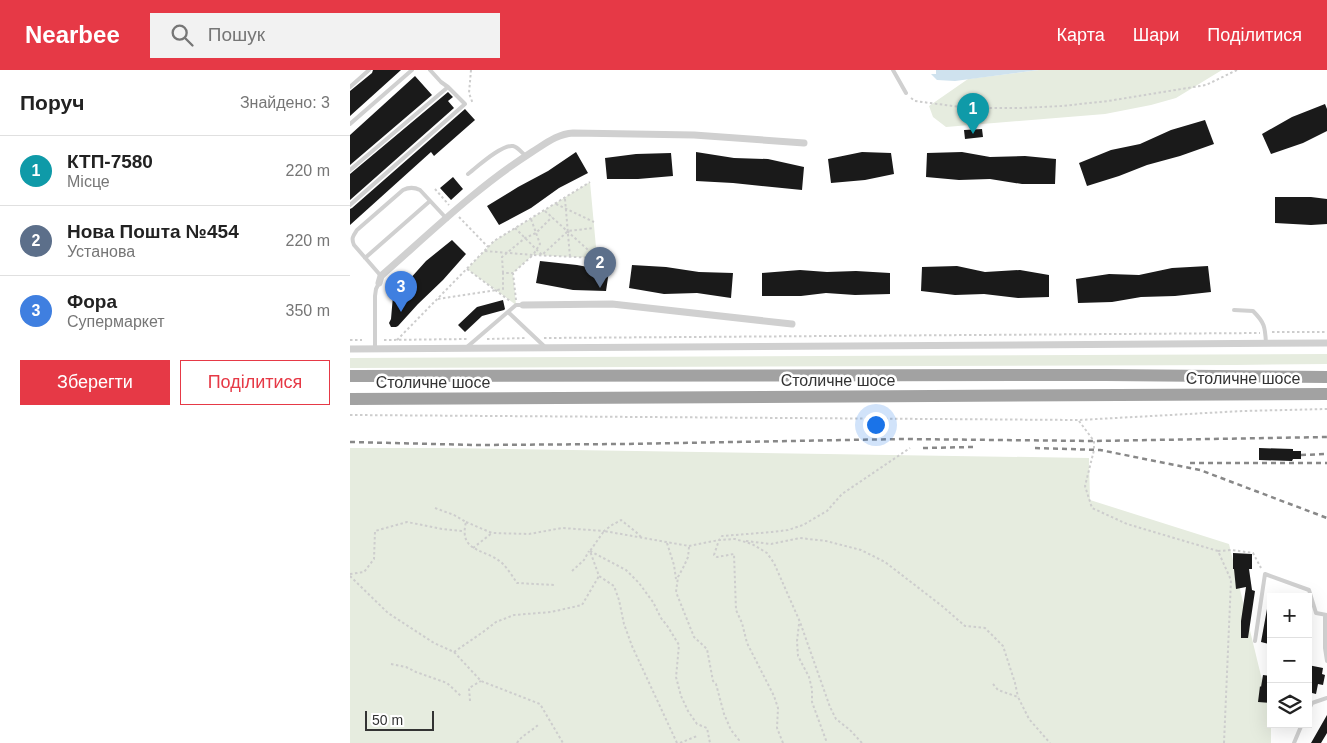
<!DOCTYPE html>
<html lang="uk">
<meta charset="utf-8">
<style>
:root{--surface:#fff;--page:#f2f2f2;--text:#222;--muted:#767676;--line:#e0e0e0;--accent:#e63946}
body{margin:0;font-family:Arial,sans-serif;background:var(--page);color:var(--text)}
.controls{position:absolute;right:15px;bottom:15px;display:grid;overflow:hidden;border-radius:0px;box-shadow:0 5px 20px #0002}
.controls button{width:45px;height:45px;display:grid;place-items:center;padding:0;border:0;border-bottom:1px solid var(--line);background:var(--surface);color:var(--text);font:25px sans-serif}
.scale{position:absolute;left:15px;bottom:12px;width:69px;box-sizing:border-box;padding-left:5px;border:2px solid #333;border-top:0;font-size:14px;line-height:18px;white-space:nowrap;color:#333;-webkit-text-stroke:4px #fff;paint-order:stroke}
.you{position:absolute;left:525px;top:354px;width:18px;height:18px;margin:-12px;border:4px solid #fff;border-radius:50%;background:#1a73e8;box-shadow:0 0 0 8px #1a73e833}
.badge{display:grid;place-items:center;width:32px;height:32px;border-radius:50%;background:var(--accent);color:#fff;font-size:16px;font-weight:700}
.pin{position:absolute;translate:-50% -41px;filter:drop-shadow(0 1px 2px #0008)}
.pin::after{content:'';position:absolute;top:26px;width:18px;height:15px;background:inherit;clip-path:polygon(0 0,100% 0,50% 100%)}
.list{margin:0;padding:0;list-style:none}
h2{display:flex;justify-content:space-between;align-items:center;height:65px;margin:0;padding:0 20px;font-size:21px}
h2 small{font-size:16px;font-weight:400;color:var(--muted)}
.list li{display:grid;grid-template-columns:32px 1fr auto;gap:15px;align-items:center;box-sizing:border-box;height:70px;padding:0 20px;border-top:1px solid var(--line)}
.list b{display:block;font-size:19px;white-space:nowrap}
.list p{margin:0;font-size:16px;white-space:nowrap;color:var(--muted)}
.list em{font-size:16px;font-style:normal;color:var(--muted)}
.actions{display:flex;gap:10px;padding:15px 20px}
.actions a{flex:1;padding:11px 0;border:1px solid var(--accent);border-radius:0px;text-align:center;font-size:18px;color:var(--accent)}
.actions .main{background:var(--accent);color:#fff}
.icon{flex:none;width:28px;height:28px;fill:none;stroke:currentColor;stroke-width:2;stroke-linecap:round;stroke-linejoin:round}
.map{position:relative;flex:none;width:977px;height:673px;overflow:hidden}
header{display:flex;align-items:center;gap:30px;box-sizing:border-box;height:70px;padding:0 25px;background:var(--accent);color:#fff}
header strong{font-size:24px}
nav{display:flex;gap:28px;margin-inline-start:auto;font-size:18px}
.search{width:350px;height:45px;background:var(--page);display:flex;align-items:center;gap:12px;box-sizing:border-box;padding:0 18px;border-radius:0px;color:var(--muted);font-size:19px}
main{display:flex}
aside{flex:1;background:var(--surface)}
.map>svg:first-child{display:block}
.green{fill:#e6ecdf}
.water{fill:#cfe2ee}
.building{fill:#1a1a1a}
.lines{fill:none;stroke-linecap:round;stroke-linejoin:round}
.path{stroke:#cdcdcd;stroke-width:2;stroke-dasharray:2.5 2.5;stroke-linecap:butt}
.service{stroke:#d0d0d0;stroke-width:4}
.minor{stroke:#d0d0d0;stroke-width:7}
.trunk{stroke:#a2a2a2;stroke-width:12}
.rail{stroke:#888;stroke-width:2.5;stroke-dasharray:5 4;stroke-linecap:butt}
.labels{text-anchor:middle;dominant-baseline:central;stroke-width:5;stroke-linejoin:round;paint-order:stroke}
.street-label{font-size:16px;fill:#333;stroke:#fff}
</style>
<header>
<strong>Nearbee</strong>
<div class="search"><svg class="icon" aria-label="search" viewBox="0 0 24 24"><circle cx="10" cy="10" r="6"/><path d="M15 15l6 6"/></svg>Пошук</div>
<nav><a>Карта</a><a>Шари</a><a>Поділитися</a></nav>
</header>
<main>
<aside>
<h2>Поруч<small>Знайдено: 3</small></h2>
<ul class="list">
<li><span class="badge" style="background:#0f9aa8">1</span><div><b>КТП-7580</b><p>Місце</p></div><em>220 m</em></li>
<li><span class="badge" style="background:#5c6f8a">2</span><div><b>Нова Пошта №454</b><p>Установа</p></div><em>220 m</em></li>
<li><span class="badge" style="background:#3f7fe0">3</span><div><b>Фора</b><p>Супермаркет</p></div><em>350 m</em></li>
</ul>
<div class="actions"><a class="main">Зберегти</a><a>Поділитися</a></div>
</aside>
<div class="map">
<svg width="977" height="673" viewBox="0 0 977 673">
<rect width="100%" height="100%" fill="#fff"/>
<path class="green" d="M689 0H872L826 28 801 35 755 44 596 57 583 47 579 36 618 9Z
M240 112 247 188 183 185 163 203 166 235 117 199 144 171Z
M977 284V294L885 295 0 298V288Z
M0 378H93L739 388 740 430 879 474 921 647V673H0Z"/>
<path class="water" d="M586 0H689L605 11 587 10 581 4H586Z"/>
<path class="building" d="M23 0H51L0 46V21L22 3Z
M65 6 82 25 0 95V65Z
M98 22 103 27 98 31 104 38 0 130V104Z
M975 34 977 39V61L953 73 921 84 912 64 942 47Z
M115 39 125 50 84 86 81 82 0 155V139L2 138Z
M855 50 864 74 830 86 797 95 769 106 737 116 729 93 761 80 790 74 821 60Z
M632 59 633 67 615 69 614 60Z
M226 82 238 103 209 118 181 138 149 155 137 136 168 117 198 101Z
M346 82 384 88 418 89 454 97 452 120 383 113 346 111Z
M512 82 541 83 544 104 515 110 481 113 478 89Z
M612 82 640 87 675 86 706 89 705 114H672L640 109 609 110 576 107 577 83Z
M321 83 323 106 288 109H257L255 88 286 84Z
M103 107 113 119 101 130 90 118Z
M925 127H961L977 129V154L961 155 925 153Z
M102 170 116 184 93 210 68 234 48 256 46 257H41L39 253 41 249 44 214 50 220 76 191Z
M190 191 227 195 259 201 256 221 223 220 186 213Z
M282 195 316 197 349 202 383 203 381 228 347 223 314 224 279 218Z
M607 196 635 202 670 200 699 205V227L668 228 634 224 605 225 571 221 572 197Z
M858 196 861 222 825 226 791 227 762 232 728 233 726 209 759 204 789 205 822 198Z
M450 200 477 202 506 201 540 203V224L505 225 476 223 451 226H412V203Z
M153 230 155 239 154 240 132 246 115 262 108 255 127 237Z
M909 378 943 379V381H951V389H943L942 391 909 390Z
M883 483 902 484V499H899L902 520 905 521 898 568H891V551L896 517 886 519 884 499H883Z
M917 539H921V566L919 574 911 572Z
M958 595 973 598 972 604 975 605 973 615 968 614 966 624 958 622Z
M913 605 921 606V633L908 632 910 616 911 617Z
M977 645V663L971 673H961Z"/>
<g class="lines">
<path class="path" d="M121 0 119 23 123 34
M561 28 565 31 618 38H672L712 36 758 31 856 15 887 0
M85 119 99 135
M215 129 220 187
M206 134 244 152
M195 141 247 188
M109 147 138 177
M165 158 192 185 218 161 244 158
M135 181 183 185 190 174 181 149
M117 199 160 231
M153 203 152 187 175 168 186 163 202 147
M88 229 153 219V203H163
M166 230 163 203 183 185 247 188
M922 262H977
M194 268 910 263
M137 269 177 268
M0 270H12
M34 270 117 269
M47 270 144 171 240 112
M0 345 729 350 893 341 977 339
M729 351 744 371V380L735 416 742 438 777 454 868 481 881 510 874 673
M85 438 104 445 116 452C108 484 137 478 153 494 158 499 163 507 167 513L204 515
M116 452 142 463 179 464 212 458 254 461 262 455 271 450 286 462 292 468
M396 471 421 474 450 468 476 471 511 480 535 492 592 536 615 556 635 558 653 576 665 613 668 627
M317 473 324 495 326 509
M339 477 338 487 334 496 328 507 326 522 344 567 357 579 363 611 366 614 374 644 381 660 389 670V673
M123 478 142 463
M240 481 276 500 289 513 303 532 311 548 318 557 329 575 326 607 331 626 338 641 347 654 357 658 360 673
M868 481 882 480 903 483 911 498
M222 501 234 490 239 481
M0 504 14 502 24 489 25 461 57 452 92 459 113 461
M0 506 38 543 84 573 104 582 131 611 190 634 213 673
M449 554 447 571 448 586 459 607 462 619V632L477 673
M104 582 133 562 146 552 164 545 201 542 232 535 249 506
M41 594 56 597 66 602 97 613 112 627
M643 614 648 620 668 627 679 649 700 673
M120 631 119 618 131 611
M167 673C172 665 182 661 189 654
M327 673 282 576 274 554 269 530 264 516 249 506 240 481 254 461 339 476 369 470 385 469 402 474 417 483 424 493 450 552 480 637 486 649 500 660 512 673
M330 673 347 666
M433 673 427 658 428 638 424 626 397 573 392 553 386 540 384 484 367 487 364 485 369 470 372 466 422 462 438 460 453 455 477 441 492 424 560 378"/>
<path class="service" d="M543 0 556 23
M0 17 19 0
M0 54 62 0
M0 100 98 17
M118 104C127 97 152 74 163 76 168 77 172 83 176 86
M0 135 115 34 98 17 91 12 80 0
M15 188 80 131
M31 206 4 175C1 168 3 166 7 160L53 120C59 117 64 117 70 120L97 149
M884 240 903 241C915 253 915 257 916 273
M158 242 194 276
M117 277 166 235H173
M25 279V226L26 219 29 213
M975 545V578L977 591
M905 571 915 504 959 520 966 543 977 545
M958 641 962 633 977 628
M944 673 952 654"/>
<path class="minor" d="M29 213 31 206C80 163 127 117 182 82 195 74 207 64 223 63L344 65 454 73
M173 235 262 234 442 254
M0 279 977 273"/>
<path class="trunk" d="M0 306 756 305 977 307
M0 329 977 324"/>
<path class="rail" d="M0 372 127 375 272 374 553 369 744 371 977 367
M573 378 623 377
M685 378 750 380 850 400 977 448
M951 385 977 384
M840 393H977"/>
</g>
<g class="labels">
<g class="street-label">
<text x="893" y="308">Столичне шосе</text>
<text x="488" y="310">Столичне шосе</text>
<text x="83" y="312">Столичне шосе</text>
</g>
</g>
</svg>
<div class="controls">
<button>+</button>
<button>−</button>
<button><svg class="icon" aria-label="layers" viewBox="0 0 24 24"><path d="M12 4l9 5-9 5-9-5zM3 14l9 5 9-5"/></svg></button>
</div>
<div class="scale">50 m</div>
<div class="you"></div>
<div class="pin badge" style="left:623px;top:64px;background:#0f9aa8">1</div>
<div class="pin badge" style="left:250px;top:218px;background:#5c6f8a">2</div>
<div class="pin badge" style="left:51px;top:242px;background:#3f7fe0">3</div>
</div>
</main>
